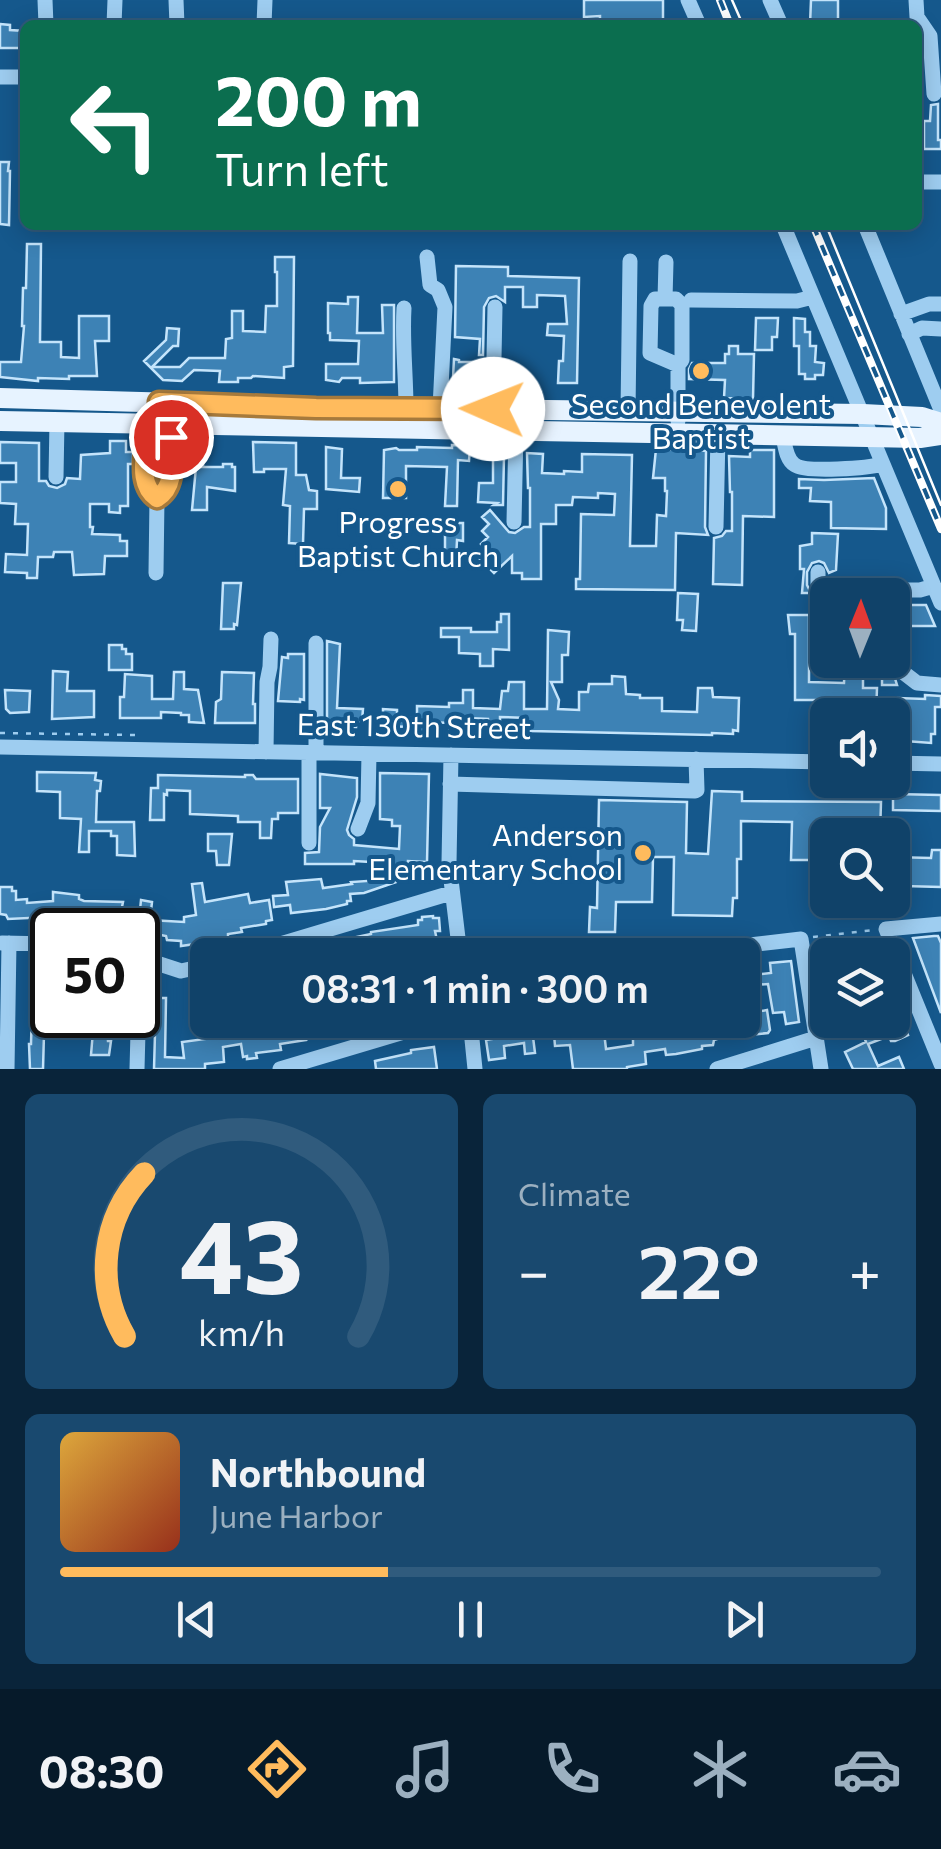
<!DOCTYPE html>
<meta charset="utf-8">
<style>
body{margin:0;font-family:Commissioner,sans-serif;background:#19496f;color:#f1f3f6;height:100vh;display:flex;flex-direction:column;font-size:38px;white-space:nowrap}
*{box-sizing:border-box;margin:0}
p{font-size:32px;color:#9cb0c0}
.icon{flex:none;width:55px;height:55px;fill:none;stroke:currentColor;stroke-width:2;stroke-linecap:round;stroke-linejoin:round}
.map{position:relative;height:1069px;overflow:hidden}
.drawer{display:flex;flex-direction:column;gap:25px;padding:25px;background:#09243a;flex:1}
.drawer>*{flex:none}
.banner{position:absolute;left:20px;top:20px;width:902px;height:210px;border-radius:15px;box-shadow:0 5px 25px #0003,0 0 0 2px #305b7d;background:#0b6e4f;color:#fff;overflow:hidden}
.needle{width:65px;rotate:1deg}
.buttons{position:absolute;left:810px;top:578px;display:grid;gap:20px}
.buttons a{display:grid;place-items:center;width:100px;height:100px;border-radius:15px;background:#104269;box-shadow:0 5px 25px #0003,0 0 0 2px #305b7d;font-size:50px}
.speed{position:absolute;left:30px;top:908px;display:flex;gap:20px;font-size:50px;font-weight:700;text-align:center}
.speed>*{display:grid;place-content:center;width:130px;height:130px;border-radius:50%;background:#104269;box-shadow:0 5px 25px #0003,0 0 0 2px #305b7d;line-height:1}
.speed .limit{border:5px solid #111;border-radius:15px;background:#fff;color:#111}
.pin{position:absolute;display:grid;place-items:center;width:85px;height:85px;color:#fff;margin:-42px;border:5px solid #fff;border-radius:50%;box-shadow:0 2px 10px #0007}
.me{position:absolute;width:110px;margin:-55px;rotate:271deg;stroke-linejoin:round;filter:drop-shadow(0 0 8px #0008)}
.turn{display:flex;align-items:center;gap:35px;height:210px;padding:0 30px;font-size:45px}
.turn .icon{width:130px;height:130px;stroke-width:2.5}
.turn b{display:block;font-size:70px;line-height:85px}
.big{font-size:75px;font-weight:600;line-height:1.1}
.drawer .tile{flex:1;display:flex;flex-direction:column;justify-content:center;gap:15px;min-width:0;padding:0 35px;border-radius:15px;background:#19496f}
.drawer .dial{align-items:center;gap:0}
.dial svg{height:260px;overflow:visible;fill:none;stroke:#305b7d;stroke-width:7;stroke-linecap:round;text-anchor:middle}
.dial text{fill:#f1f3f6;stroke:none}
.song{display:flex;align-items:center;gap:30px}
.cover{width:120px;height:120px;border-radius:15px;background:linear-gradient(135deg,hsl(40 70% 55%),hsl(10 70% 35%))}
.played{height:10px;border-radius:5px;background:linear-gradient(90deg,#ffbb5d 40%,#305b7d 40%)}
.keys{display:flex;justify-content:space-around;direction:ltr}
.heat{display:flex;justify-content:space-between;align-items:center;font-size:55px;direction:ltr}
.drawer .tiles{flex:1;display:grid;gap:25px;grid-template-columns:1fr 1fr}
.tile:last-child{grid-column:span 2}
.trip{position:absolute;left:190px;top:938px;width:570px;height:100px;border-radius:15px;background:#104269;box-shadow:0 5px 25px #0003,0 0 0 2px #305b7d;font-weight:600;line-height:100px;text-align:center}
.tabs{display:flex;height:160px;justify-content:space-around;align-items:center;background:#061a2a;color:#9cb0c0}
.tabs .icon{width:70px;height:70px}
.tabs .selected{color:#ffbb5d}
.tabs b{font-size:45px;color:#f1f3f6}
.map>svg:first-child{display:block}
</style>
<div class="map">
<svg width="941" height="1069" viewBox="0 0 941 1069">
<rect width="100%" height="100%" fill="#15588c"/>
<path fill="#3d82b5" stroke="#c4e4fb" stroke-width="2.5" d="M584 0H663V25H615V20H600V16L584 17Z
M811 0H838V25H810Z
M0 24 10 25V30L25 31V48H0Z
M938 104V140H941V149H924V121H930L931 105Z
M0 162H9L8 171H10L9 225 0 224Z
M27 244H41L40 342H61V357L79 358V316H109V341H95L97 376H69V379L38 378V381L0 377V362H21L24 326H22L23 288H26Z
M275 257H294L293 366 284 367V378L253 376 251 378H238V382H219L220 371 194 370 182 381 163 380 144 361 166 340 167 328 179 329 178 346H173L152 367H180L189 358H225L226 339 232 338V311H243V331L265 332 266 306H277V272H275Z
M456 266 508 267V276L579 278 577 383H558L559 361H563L564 336 547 335 548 324H567L565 296 537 295V307H523V287H505V302L496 296 489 298 484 307 483 355H479L480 339 455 337Z
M348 297H358L357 333H383L382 305H394V382L360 383V378H342L339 382 326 380V364H358L359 341 330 340V333H328V303L348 304Z
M756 318H778L777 337H772V350H755Z
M794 318 805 319V332H810V346H816L815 362 824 363 823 375H815V379H805V374H799V346H794Z
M729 346H738V354H754L753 399 724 398 725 380 689 379V369L692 363H725V354H729Z
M454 359 459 360V362H481L479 381H458V378H453Z
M110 441H126V452H133V464H128V506H120V513L109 512V504H90V527H93L92 534 120 535V541H127V556H105L104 574 74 575 72 552H54L53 557H38L37 578H27V573L5 572 6 554 27 555 28 524H15L16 504 0 503V482H16V463H0V442L39 443V481H46L49 486 57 488 65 484 67 478 80 479 81 455 110 453Z
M182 442H204L203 467 183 466Z
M253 442 296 443V475H306L309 490 317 491V509H304L303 544 289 543 290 506 283 505 286 469H264V472H254Z
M452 445 470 446 469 461 458 460 457 506H445L447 467 406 466V498H383L384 450 396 448 399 450H417V447L452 448Z
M326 447 342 449 341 478H360L359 492 326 489Z
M682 448 706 451 705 527 708 535 676 533 675 590 576 589V579H580L581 514 614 515 615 494 598 493V498L573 497 572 505H556V524H541V579H522V573H512V556L494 573 480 559 488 551 481 544 488 537 482 531 489 524 482 517 490 510 509 532 515 533 524 527H530V488H528L527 453 543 454 542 473 564 474V471L582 472V454L632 455 630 546H656L657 515 666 516 667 491H665V478H653L656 449 682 450Z
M750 450H774V517L743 516 742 585 713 584 714 538 722 536 726 531H732V492H730L729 456 750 457Z
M493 456H504L503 505H494L497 503 478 502 479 483H493Z
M223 464H232V467H235V491L207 487V510H192L196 467H223Z
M874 478 886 508V529L831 528V502L810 501 811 488H799V479L824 480Z
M445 523H463V541L457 540 456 560H445Z
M812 533 838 534 836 570 829 573 824 563 819 561 812 563 807 572V585L811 593H802L804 569H800V546L812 544Z
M223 583H241L237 625 234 624V629H221Z
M678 593 698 594 696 631 682 630 683 620H677Z
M892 605H926L935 626H892Z
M501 614H509V650L493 649V666H480V654L459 653V637H441V628H471V632H497V622H501Z
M788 615H809V682L844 683 845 660H900L893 672 897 685H882V669L863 668V688H877L876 715H828V731L815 732 816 700H795V634H790Z
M548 630 569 632 568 655H562V682H551L559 700 558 709 579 710V692H588L589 684H612V676L625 677 626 694 640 695V698H662V711L697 712 698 688H712L713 697 739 698 738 731 733 730V734L712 733V735L531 731V728H526L527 718 500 717V732H488V719L468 718 466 729 450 731 449 723 430 722V729H424V733H411V727L383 726V709L397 710V718H417V706L449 707V703H463V690H473V708L500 709 502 691H508L509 682H524V709H547Z
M327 641 340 644 337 708 363 709 362 721H356V727L327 726Z
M109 645H122V649H126V654H132V670H109Z
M288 654H304V700L300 699V702L278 701 282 657 288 658Z
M53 671 68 672 67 691H94V717L52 719Z
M174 672H184V689L198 690 204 723 189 722V715H181V713L161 712V718H120V697H124L125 674 152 676V699H173Z
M222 672 254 673 253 704H255V723H215L216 702 221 699Z
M5 690 30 691 29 712 10 713 6 709Z
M925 695 941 696V707H935V734H931V743L892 740V710H897L898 698 925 699Z
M37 772 96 773 95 780 101 781 100 791H97L96 822H134L135 856 117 855V836H111V831H89V852H79L81 819 60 818V792L37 791Z
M380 773 429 774 427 862 408 861V865L371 864V862L354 861V864H305V853L319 852 320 827 330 808H320V774L357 778V797L347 830 349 835 354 839V845L399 849 400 826H392V820L380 819Z
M158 775 245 777V775H253L256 779H298V813H278V819H272L271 838H260V822H238V816L190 814V791L167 790V795L164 794V820H150L151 788H158Z
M712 791 742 792V801L881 802 880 835H828V860H791L792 822 741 821V859H737V898H733L732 916 673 915 674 857H653L652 902H616L615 932H589L590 907 597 908 599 800 687 802 686 853 708 854Z
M893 794 941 795V811L893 810Z
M208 834H232L229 865H217L216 851H208Z
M932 850H941V887L904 886V911L851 910V900H892V857L931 858Z
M321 879 323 888 352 884 351 882 396 879V882L364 893 350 894 351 901H347V904L326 909 291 913 290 905 274 907 273 896 288 895 286 882Z
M202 883 205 902 248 894 250 903 269 900 272 920 266 921V924L241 928 242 932 228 934V937L216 941 181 946V941L167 940 166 936 156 934 157 930 132 926V924L128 922 112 919V914L8 919 6 915 0 914V887H12V891H16V900L27 899V903L53 901V892L79 895V899L84 901 123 902 122 907 140 910 141 900 152 902 150 920 184 922V917L196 915 192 884Z
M433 916V918H439L440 931H435L440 955H423L422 944 388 948V952L355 955 353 940H358L357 937 371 934V932L418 925V920H422V917Z
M934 936H938L941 943V1013L913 938Z
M791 961 799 1022 786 1024 784 1012 773 1013 768 984 742 986V976L771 973 770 963Z
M30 963 52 964 51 994 48 993 47 1020H60V1035L44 1034 43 1069H30L29 1044H31L32 1009Z
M892 997 908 1035 895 1041H891L889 1036 868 1044 878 1066 899 1057 904 1069H853L845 1052 866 1042 857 1020H892Z
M156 998H166L165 1057 184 1058 182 1042 205 1039 203 1028 228 1023V1020H320L324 1034 305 1037 306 1040 280 1044 281 1050 256 1053 257 1058 247 1059V1056L243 1057 241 1044 223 1047 224 1062 205 1064V1069H154Z
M767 1010 770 1030 768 1033 720 1038 714 1040 713 1045 702 1046V1049L676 1054 666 1055 665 1049 645 1052 646 1064 627 1067V1069H573L570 1045 555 1046 554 1034 559 1033 558 1020H616L618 1030 604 1032 606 1049 633 1045V1039L646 1037 645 1030 655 1029V1024L665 1023V1027L704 1020H712L713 1024 756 1017V1012Z
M84 1015H106L108 1041H111L109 1055H91L93 1031H84Z
M506 1020H540L542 1035 533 1037 535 1053 525 1054 524 1043 504 1046 505 1058 489 1060 486 1040 492 1039 490 1029 506 1027Z
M434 1047 437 1069H376L375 1061 411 1053V1050Z"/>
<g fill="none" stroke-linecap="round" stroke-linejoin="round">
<path stroke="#9ecdf0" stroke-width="2.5" stroke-dasharray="5 8" stroke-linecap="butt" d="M0 733 135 735
M813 937 874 930"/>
<path stroke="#9ecdf0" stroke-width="15" d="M45 0 46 25
M176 0 177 25
M688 0 699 25
M770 0 781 25
M916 0 917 17 930 36 934 94
M114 25 115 0
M264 25 265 0
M0 77H25
M918 182H941
M783 225 941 603
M865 225 941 410
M427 257 430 285 438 290 445 307 440 408
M655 299H676L682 305V360L678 365 650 353 651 306Z
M665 299 666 262
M691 300 797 301 813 297
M404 308C402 342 406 375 406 408
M901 314 929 304H941
M909 334 922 328 941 329
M493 409 495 307
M628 411 630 261
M678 421V365
M783 436C785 445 786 460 795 465 806 473 869 468 883 464
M56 477 57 421
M157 498C177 486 171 458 171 437L159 425
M514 522 516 431
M716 527 718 435
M818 572V584L823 589 830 590H920L934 586
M156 573 157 498C138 485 145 458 146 436L159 425V403
M316 643V753
M904 673 917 683 941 685
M0 747 828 762
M266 752 267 682 270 667 271 639
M309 753V843
M451 755 449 863 460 955
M892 763 941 764
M450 784 695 791 697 790 696 759
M358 829 368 803 369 754
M941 924 886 929 941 1064
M2 943 52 944
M243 955 451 893
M663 955 801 939 821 1069
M138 957 181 971 208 965
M470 1020 475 1069
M7 1069 9 943
M137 1069 140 958
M280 1069 444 1020
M717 1069 816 1038"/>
<path stroke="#e7f3ff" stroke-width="20" d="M0 398 315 407 863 414 922 417 941 423
M0 421 920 438 941 435"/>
<path stroke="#fff" stroke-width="2.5" d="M732 0 743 25
M826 225 941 505"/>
<defs>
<path id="rail" d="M720 0 730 25
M813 225 941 529"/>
</defs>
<use href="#rail" stroke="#fff" stroke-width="8"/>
<use href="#rail" stroke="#15588c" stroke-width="4" stroke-dasharray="11" stroke-linecap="butt"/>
</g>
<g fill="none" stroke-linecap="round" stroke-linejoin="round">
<defs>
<path id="route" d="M171 437C171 458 177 486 157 498 138 485 145 458 146 436L159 424V402L316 408 493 409"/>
</defs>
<use href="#route" stroke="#a67a3c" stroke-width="25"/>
<use href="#route" stroke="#ffbb5d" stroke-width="18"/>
</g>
<g fill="#ffbb5d" stroke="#15588c" stroke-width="4">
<circle cx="701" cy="371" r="10"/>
<circle cx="398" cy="489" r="10"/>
<circle cx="643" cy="853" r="10"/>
</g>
<g text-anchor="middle" stroke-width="8" stroke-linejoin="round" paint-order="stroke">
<g font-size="30" fill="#fff" stroke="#15588c">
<text x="701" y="415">Second Benevolent<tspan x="701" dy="34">Baptist</tspan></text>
<text x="398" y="533">Progress<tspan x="398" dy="34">Baptist Church</tspan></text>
<text x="623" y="846" text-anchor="end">Anderson<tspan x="623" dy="34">Elementary School</tspan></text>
</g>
<g font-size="30" fill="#fff" stroke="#15588c">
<text transform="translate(414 727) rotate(1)" y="10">East 130th Street</text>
</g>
</g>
</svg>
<div class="buttons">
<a><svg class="needle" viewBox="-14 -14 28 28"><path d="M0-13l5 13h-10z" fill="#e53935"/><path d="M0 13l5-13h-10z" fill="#9cb0c0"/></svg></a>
<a><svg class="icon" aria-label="sound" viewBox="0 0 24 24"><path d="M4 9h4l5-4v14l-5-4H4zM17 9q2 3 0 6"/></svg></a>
<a><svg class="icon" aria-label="search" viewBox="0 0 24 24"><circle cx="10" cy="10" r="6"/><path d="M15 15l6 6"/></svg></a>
<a><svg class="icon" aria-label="layers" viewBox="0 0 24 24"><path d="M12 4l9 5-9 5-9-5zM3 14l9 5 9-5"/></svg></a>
</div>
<div class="speed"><div class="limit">50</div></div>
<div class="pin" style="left:171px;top:437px;background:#d93025"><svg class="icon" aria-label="arrive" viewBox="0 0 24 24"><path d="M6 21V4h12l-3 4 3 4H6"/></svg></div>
<svg class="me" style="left:493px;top:409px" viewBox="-20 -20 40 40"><circle r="19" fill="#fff"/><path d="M0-13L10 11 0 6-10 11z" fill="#ffbb5d"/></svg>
<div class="trip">08:31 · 1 min · 300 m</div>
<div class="banner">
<div class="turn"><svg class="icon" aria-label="left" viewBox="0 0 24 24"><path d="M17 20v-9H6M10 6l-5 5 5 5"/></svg><div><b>200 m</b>Turn left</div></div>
</div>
</div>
<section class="drawer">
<div class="tiles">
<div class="tile dial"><svg viewBox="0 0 100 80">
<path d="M14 69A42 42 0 1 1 86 69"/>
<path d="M14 69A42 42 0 0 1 20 19" stroke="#ffbb5d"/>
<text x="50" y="56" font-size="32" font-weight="700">43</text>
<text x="50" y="72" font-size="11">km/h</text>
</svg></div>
<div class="tile"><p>Climate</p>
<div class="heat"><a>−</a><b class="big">22°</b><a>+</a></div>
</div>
<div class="tile">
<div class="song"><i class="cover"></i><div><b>Northbound</b><p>June Harbor</p></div></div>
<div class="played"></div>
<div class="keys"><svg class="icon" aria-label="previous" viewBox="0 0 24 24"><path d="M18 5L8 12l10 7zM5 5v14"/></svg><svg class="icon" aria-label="pause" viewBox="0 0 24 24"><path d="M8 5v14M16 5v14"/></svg><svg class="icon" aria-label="next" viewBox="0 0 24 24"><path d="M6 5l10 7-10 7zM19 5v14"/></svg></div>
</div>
</div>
</section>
<nav class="tabs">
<b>08:30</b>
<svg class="icon selected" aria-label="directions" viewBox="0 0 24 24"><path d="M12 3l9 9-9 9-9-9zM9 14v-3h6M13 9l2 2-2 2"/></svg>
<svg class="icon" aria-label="music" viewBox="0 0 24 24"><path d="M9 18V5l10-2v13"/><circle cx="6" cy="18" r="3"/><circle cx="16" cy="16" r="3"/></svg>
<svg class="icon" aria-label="phone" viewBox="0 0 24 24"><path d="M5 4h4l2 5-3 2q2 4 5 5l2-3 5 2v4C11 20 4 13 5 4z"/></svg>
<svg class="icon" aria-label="climate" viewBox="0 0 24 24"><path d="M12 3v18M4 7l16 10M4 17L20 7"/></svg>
<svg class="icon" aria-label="car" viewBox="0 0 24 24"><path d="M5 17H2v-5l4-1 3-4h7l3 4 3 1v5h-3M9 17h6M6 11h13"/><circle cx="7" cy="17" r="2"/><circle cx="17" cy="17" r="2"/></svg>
</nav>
